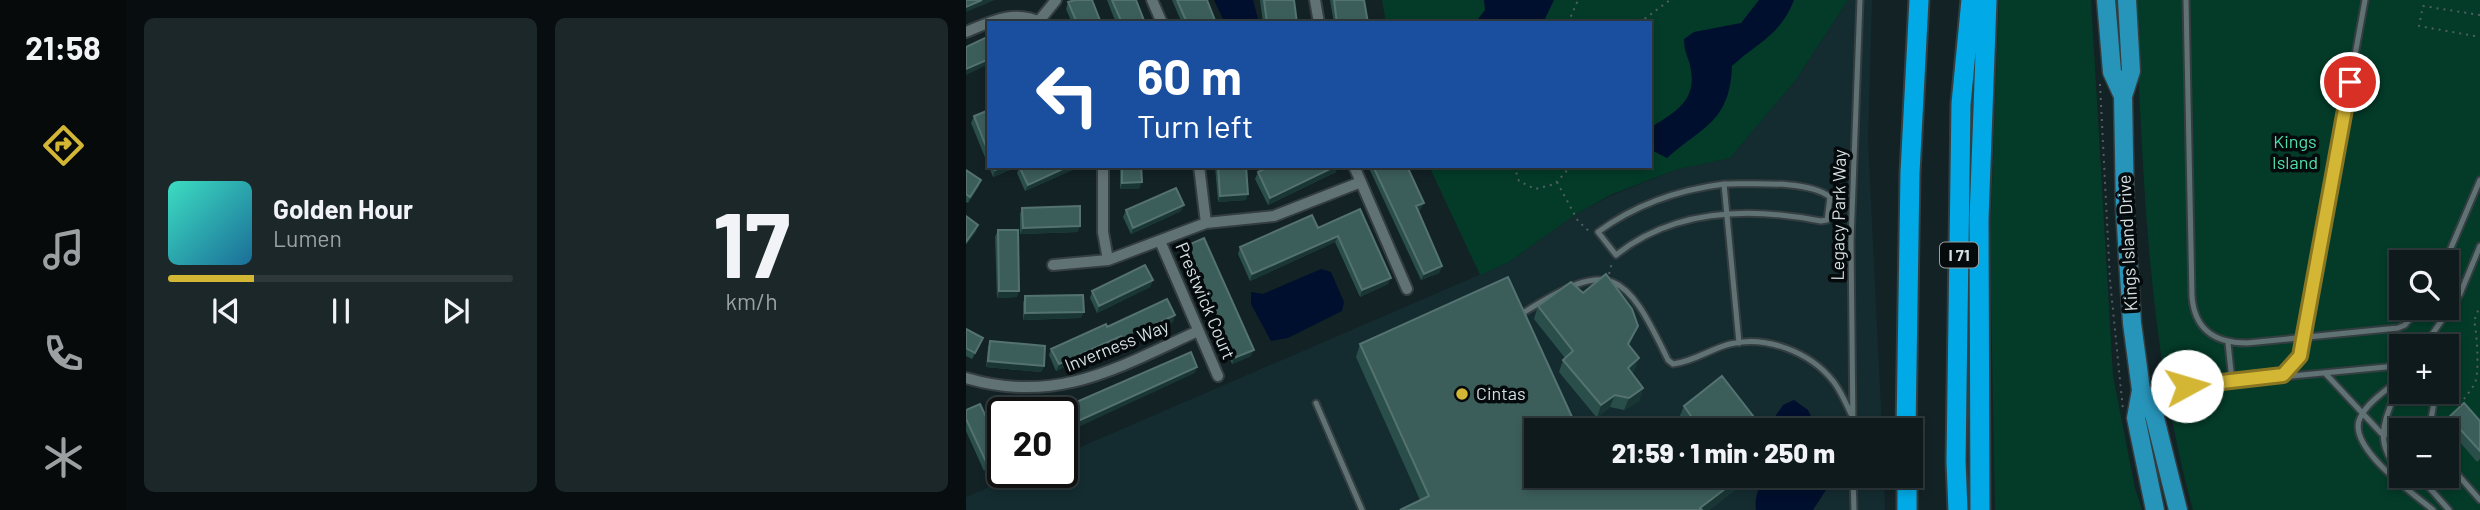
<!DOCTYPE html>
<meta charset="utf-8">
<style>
body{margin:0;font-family:Barlow,sans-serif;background:#1c2729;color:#f1f3f6;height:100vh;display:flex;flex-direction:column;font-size:26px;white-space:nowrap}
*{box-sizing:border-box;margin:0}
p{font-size:23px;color:#9ba1a3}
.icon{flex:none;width:38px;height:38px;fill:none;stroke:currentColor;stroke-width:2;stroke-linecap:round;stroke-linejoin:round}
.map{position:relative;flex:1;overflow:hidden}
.side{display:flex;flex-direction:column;gap:18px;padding:18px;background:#080e0f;width:840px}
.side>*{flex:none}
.hud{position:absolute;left:21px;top:21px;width:665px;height:147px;border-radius:0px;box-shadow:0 4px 10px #0003,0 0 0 2px #2e383b;background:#1a4fa0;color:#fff;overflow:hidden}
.tools{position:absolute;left:1423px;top:250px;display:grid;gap:14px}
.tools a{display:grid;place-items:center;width:70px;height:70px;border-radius:0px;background:#0e1a1c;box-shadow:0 4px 10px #0003,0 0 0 2px #2e383b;font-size:35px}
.speed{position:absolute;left:21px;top:397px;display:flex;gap:14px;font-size:35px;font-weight:700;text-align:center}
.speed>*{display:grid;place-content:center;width:91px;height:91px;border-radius:50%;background:#0e1a1c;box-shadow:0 4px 10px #0003,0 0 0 2px #2e383b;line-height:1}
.speed .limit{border:4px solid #111;border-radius:10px;background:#fff;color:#111}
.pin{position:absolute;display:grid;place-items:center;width:60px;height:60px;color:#fff;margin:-30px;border:4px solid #fff;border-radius:50%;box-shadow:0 2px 7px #0007}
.me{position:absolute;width:77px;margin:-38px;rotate:84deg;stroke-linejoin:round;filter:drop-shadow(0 0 5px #0008)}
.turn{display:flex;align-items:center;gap:24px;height:147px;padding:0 35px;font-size:32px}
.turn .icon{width:91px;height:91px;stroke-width:2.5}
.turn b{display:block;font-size:49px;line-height:60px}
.side .card{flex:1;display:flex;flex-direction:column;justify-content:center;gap:10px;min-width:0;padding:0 24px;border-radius:10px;background:#1c2729}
.side .dial{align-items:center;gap:0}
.dial b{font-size:91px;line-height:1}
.song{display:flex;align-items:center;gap:21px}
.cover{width:84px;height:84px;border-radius:10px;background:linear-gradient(135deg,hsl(170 70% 55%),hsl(200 70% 35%))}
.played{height:7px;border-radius:4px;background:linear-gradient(90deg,#d4b635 25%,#2e383b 25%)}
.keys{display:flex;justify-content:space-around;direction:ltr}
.side .tiles{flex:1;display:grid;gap:18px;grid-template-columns:repeat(2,1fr)}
.trip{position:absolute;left:558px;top:418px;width:399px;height:70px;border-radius:0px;background:#0e1a1c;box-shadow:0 4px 10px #0003,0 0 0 2px #2e383b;font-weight:800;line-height:70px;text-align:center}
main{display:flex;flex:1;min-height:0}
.dock{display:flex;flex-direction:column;width:126px;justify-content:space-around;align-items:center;background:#060a0b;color:#9ba1a3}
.dock .icon{width:49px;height:49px}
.dock .on{color:#d4b635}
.dock b{font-size:32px;color:#f1f3f6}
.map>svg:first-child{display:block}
</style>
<main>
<nav class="dock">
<b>21:58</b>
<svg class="icon on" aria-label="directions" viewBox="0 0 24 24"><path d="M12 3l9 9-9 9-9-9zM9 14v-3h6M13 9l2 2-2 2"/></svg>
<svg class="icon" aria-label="music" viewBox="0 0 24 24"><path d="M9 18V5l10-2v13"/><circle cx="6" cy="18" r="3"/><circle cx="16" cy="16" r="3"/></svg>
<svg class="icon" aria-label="phone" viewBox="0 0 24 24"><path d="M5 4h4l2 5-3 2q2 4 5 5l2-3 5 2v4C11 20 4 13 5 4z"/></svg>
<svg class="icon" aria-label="climate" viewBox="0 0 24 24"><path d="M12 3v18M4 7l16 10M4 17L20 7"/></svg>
</nav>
<section class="side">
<div class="tiles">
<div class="card">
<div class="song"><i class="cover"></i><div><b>Golden Hour</b><p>Lumen</p></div></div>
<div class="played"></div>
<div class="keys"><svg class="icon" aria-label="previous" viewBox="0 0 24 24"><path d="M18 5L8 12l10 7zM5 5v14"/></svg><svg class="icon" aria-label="pause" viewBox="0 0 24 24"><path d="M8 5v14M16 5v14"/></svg><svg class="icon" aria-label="next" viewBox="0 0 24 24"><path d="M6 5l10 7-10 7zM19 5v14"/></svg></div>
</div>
<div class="card dial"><b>17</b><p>km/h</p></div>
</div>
</section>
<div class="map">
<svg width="1514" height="510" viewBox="0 0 1514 510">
<rect width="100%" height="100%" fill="#132225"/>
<path fill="#142c30" d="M882 0H906L902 140 916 430H570V476H918L919 510H0V497L56 473 96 472V455L543 262 609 215 644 196 709 170 764 158 829 81Z"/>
<path fill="#033b28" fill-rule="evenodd" d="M416 0H882L829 81 764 158 709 170 644 195 609 215 543 262 514 275 463 166H684V23H420Z
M1033 0H1125L1147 376 1169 488 1176 510H1029L1024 242Z
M1169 0H1514V510H1227C1181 343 1177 172 1169 0ZM1435 262H1480V308H1435ZM1435 346H1480V392H1435ZM1435 430H1480V476H1435Z"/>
<path fill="#000f2d" d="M248 0H287L293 23H259Z
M518 0H588L577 23H509L519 10Z
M793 0H828C814 36 792 42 766 66 764 122 736 127 701 158L685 150 687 126C710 112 730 100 725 71 724 59 718 54 718 39L728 32 775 23Z
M355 269 365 272 378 302 376 311 322 338 305 341 285 304V292L297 294Z
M828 400 842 410 852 430H813L810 415 817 405Z
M803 476H869L847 510H790C788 496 793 485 803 476Z"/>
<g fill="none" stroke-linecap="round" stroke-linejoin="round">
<defs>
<path id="lane" d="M1220 0 1226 297C1229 331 1250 343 1281 343L1432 328 1439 325 1453 308
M758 184C786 184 842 180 864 197L861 220 855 221C784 207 709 208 650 255L632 232C670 204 711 190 758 184L773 343
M1479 262 1514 180
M557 313C646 257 659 271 702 360L707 364C727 362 744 349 764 344 800 335 844 352 867 381 874 390 880 403 885 414
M1262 343 1266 381
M1458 346 1494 294 1514 246
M1359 373 1415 433
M1317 375 1334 357 1338 337 1399 0
M1435 378C1422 389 1403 401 1395 416 1377 445 1448 494 1467 510
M1434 381C1414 433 1407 439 1442 486
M1177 390 1420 367 1435 362
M1458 392 1468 403 1463 430
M350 403 396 510
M1421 421 1422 435 1435 456
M887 430 885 241 894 0
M1480 461 1514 500
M887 476 888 510
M1453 476 1483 510"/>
<path id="street" d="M186 0 196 23
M349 0 353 23
M73 21 90 0
M0 32C26 21 49 9 76 23
M137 166V232L142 260
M233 166 240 223
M388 166 441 289
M194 241 252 376
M87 265 142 260 240 223 308 216 395 182
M0 378C91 405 151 368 232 331"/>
<path id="primary" d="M1140 0 1146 72 1157 96
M1161 0 1165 71 1157 96 1159 210 1166 323 1175 390 1188 414 1212 510
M1175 390 1170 418 1189 510"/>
<path id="highway" d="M940 430 944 173 953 0
M941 476V510
M992 510 990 462 995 104 1005 0
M1014 510 1013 219 1021 0"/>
</defs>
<use href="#lane" stroke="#343e41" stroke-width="9"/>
<use href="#street" stroke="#343e41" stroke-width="14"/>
<use href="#primary" stroke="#343e41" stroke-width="21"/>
<use href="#highway" stroke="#343e41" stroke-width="23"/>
<path stroke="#515f61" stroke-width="2" stroke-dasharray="2 5" stroke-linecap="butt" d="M1514 15 1457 6 1453 26 1514 37
M602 23 612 0
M673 23 704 0
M1134 84 1144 280 1157 410
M548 166 553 181 569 189 589 184 605 166
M591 182 612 221 624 232
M643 274 646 263
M1498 399C1502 393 1509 386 1510 379 1513 368 1511 332 1508 321L1514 306"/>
<use href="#lane" stroke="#617275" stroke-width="5"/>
<use href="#street" stroke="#617275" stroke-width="10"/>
<use href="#primary" stroke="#2794b9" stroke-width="18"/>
<use href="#highway" stroke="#01aae6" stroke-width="19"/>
</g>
<path fill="#2a4f4b" d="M141 0H170L179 23H150Z
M206 0H241L250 23H216Z
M294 0H328L331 23H297Z
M364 0H398L402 23H368Z
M102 2 135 23H106L100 9Z
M23 110V166H47L46 169 27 177 5 123 8 116Z
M54 166H115L59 191 51 173Z
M154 166H175L173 189H154Z
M249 166H280V200L252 202Z
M402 166H441L455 209 452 211 476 266 473 273 455 280Z
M0 170 13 186 2 203 0 202Z
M292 172H370L302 205 289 179Z
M56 208 112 232 54 234V214Z
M394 209 422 284 394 297 369 242 284 281 272 254 274 247 352 228Z
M160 210 215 211 165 234 157 217Z
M32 230 51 297 31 298 29 237Z
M220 246 285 356 266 364 218 253Z
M187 280 184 287 131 313 124 298 126 291Z
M617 293 672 326 663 345 673 358 668 371 666 373 677 388 673 401 658 410 644 407 631 418 593 372 597 360 599 358 568 319 572 306Z
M59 296 115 318 57 320V303Z
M209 315 207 322 154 347 152 342 90 371 83 355 85 349 141 327Z
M0 329 14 345 6 359 0 356Z
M24 341 78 366 75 372 20 367 22 347Z
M394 344 570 476 708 477 709 476H784L782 480 743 510H433L454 500 390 357Z
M718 406 798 430H712L714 424 716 423 713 418Z
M0 410 36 462 18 471 0 431Z
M1483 417 1514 421V459L1511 462 1480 426Z"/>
<path fill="#193635" d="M16 0H29L0 12V7Z
M23 59V64L0 75V69Z
M39 166H47L46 169 27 177 29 170Z
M103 166H115L59 191 62 185Z
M194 166H214V167L193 169Z
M370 166H372L370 172 302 205 304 198Z
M15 180 13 186 2 203 4 197Z
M176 182 173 189H154L156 183Z
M282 194 280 200 252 202 254 196Z
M458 203 455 209 448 213 450 206Z
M218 205 215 211 165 234 167 228Z
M12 225 10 232 0 245V242Z
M114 226 112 232 54 234 57 228Z
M372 236 369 242 284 281 286 274Z
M476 266 473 273 455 280 458 274Z
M425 278 422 284 394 297 396 290Z
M187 280 184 287 131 313 133 306Z
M33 291H53L51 297 31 298Z
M118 312 115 318 57 320 59 313Z
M209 315 207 322 154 347 157 340Z
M672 326 667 338 657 356 662 344Z
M155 336 152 342 90 371 93 364Z
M288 350 285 356 266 364 268 358Z
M673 358 668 371 657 380 662 368Z
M22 361 78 366 75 372 20 367Z
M231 367 229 373 108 429H96V422Z
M677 388 673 401 658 410 663 398Z
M649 395 644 407 631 418 635 405Z
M37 457 36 462 18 471 21 464Z
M776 476H784L782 480 743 510H733L734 508Z"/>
<path fill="#3c5e5b" stroke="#547270" stroke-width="2" d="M0 0H16L0 7Z
M109 0H126L135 23H111L102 2Z
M146 0H170L179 23H156Z
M211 0H241L250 23H221Z
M298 0H328L331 23H301Z
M368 0H398L402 23H371Z
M23 36V59L0 69V47Z
M23 110V154L8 116Z
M27 166H39L29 170Z
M53 166H103L62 185Z
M156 166H175L176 182 156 183Z
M252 166H280L282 194 254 196Z
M304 166H370L304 198 292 172Z
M407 166H441L458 203 450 206 476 266 458 274Z
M0 170 15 180 4 197 0 194Z
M210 188 218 205 167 228 160 210Z
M114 206V226L57 228 56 208Z
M394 209 425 278 396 290 372 236 286 274 274 247 346 215 352 228Z
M0 216 12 225 0 242Z
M32 230H52L53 291H33Z
M238 238 288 350 268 358 220 246Z
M179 265 187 280 133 306 126 291Z
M640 274 666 309 672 326 662 344 673 358 662 368 677 388 663 398 649 395 635 405 597 360 607 351 572 306 605 282 617 293Z
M542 277 612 430H570V476H707L708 477 709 476H776L734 508 736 510H434L463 496 394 344Z
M117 295 118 312 59 313V296Z
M201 299 209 315 157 340 155 336 93 364 85 349 140 324 141 327Z
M0 329 17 338 9 353 0 348Z
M24 341 79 346 78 366 22 361Z
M225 352 231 367 110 422H96V413H47V406L106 404Z
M756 376 798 430H719L714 424 725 416 718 406Z
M1498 403 1514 421V451L1483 417Z
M14 404 37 453V457L21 464 0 419V410Z"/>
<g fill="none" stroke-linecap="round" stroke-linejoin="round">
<defs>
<path id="route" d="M1221 386 1317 375 1334 356 1384 82"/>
</defs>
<use href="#route" stroke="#8a7622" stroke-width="18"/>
<use href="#route" stroke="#d4b635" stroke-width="12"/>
</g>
<circle fill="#d4b635" stroke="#050a0c" stroke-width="2.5" cx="496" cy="394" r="7"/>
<g text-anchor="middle" stroke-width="7" stroke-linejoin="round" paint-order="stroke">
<rect fill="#050a0c" stroke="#979fa1" stroke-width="2" x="974" y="242.5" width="38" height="25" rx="5"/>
<g font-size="16" font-weight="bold" fill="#d6dfe1">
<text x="993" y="261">I 71</text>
</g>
<g font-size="18" fill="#53dda8" stroke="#050a0c">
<text x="1329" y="148">Kings<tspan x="1329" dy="21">Island</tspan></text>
</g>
<g font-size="18" fill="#d6dfe1" stroke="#050a0c">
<text transform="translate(873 215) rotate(-89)" y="6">Legacy Park Way</text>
<text transform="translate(1162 243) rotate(-93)" y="6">Kings Island Drive</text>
<text transform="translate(239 301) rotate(67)" y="6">Prestwick Court</text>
<text transform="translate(151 346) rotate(-22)" y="6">Inverness Way</text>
</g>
<g font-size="18" fill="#d6dfe1" stroke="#050a0c" text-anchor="start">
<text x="510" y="400">Cintas</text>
</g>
</g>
</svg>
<div class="tools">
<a><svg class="icon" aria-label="search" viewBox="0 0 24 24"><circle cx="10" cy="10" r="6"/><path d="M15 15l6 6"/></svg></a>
<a>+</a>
<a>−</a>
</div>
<div class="speed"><div class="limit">20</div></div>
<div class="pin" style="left:1384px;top:82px;background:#d93025"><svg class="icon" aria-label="arrive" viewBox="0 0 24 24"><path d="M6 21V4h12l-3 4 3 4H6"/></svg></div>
<svg class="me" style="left:1221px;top:386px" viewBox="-20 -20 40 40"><circle r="19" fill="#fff"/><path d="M0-13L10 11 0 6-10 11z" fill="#d4b635"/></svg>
<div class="trip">21:59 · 1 min · 250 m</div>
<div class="hud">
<div class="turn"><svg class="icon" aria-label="left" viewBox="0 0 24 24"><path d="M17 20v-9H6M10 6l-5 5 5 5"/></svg><div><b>60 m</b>Turn left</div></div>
</div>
</div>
</main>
